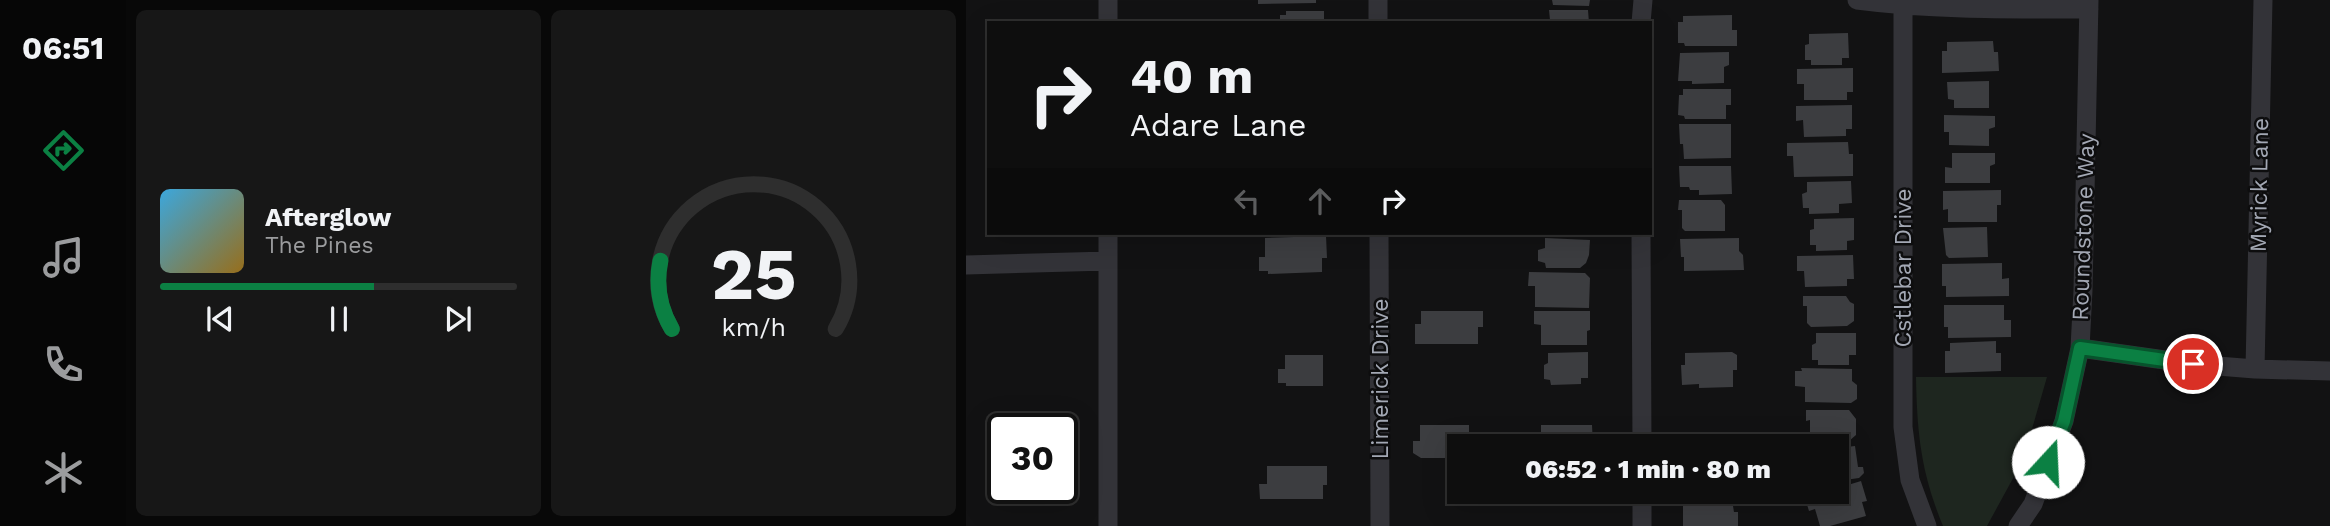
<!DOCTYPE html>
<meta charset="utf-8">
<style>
body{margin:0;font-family:"Work Sans",sans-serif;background:#171717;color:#f1f3f6;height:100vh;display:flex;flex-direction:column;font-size:26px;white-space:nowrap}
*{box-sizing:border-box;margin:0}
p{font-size:23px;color:#9b9c9e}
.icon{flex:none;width:38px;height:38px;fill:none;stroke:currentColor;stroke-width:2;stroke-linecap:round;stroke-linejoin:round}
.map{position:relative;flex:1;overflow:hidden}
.drawer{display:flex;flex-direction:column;gap:10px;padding:10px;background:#080808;width:840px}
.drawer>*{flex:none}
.guide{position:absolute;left:21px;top:21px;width:665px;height:214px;border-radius:0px;box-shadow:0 7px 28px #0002,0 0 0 2px #2e2e2e;background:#0e0e0e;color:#f1f3f6;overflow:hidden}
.speed{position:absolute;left:21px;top:413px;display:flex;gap:14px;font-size:35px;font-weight:700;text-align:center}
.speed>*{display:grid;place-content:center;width:91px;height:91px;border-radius:50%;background:#0e0e0e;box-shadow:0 7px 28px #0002,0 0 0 2px #2e2e2e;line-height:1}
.speed .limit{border:4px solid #111;border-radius:10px;background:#fff;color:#111}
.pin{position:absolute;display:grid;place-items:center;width:60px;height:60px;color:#fff;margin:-30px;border:4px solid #fff;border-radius:50%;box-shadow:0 2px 7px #0007}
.me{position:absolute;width:77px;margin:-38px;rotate:20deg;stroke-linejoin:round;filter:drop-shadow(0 0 5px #0008)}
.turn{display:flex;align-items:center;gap:24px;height:147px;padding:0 28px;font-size:32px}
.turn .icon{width:91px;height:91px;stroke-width:2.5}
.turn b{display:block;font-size:49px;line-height:60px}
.lanes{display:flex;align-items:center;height:66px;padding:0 28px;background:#0003;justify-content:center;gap:35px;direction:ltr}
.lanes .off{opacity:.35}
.drawer .tile{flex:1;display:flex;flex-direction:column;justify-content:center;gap:10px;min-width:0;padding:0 24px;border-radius:10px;background:#171717}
.drawer .dial{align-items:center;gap:0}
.dial svg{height:182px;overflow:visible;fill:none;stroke:#2e2e2e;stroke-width:7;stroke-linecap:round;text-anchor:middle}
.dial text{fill:#f1f3f6;stroke:none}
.song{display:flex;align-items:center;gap:21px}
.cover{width:84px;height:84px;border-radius:10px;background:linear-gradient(135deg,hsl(200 70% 55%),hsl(40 70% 35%))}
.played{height:7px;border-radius:4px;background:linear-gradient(90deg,#0b8043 60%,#2e2e2e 60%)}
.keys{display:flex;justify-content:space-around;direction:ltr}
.drawer .tiles{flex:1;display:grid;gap:10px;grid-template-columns:repeat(2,1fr)}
.trip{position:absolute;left:481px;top:434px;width:402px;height:70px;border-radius:0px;background:#0e0e0e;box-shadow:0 7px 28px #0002,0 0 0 2px #2e2e2e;font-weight:800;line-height:70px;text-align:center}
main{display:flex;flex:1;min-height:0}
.dock{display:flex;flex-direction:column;width:126px;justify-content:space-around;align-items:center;background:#060606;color:#9b9c9e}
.dock .icon{width:49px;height:49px}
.dock .selected{color:#0b8043}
.dock b{font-size:32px;color:#f1f3f6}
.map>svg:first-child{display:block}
</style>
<main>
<nav class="dock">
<b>06:51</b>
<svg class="icon selected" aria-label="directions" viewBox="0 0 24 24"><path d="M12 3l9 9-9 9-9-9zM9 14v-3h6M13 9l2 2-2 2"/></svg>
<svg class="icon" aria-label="music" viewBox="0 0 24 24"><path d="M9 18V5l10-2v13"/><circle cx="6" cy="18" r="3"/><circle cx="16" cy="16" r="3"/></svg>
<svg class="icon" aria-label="phone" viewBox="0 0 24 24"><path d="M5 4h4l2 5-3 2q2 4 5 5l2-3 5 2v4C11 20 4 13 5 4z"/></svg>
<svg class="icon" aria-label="climate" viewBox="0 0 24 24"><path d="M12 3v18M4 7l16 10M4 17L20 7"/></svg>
</nav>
<section class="drawer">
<div class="tiles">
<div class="tile">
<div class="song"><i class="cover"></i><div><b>Afterglow</b><p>The Pines</p></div></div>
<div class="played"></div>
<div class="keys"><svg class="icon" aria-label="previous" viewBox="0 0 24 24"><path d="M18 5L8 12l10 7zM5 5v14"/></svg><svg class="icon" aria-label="pause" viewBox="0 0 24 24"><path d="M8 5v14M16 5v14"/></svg><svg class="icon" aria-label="next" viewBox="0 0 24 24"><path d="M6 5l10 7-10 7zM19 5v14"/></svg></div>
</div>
<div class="tile dial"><svg viewBox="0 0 100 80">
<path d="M14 69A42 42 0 1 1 86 69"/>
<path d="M14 69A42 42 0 0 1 9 39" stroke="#0b8043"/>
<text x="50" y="56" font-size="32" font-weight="700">25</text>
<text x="50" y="72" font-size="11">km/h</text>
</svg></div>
</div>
</section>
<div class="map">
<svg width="1364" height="526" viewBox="0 0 1364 526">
<rect width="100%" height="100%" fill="#121213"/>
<path fill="#1e261f" d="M950 377H1081L1057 460 1021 526H977C955 473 951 434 950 377Z"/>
<path fill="#3c3d40" d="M292 0H350V3L292 4Z
M586 0H624L623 6 587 5Z
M583 10H622L623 23H578L584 20Z
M320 11H358V23H314V15H320Z
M766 15V30H771V46H719L718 43H712V22H717V16Z
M882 33 883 58H876V65H845V60H839V45L843 44V34Z
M1027 41 1028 52H1032L1033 71 976 73V51H981V42Z
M763 52V65L758 67V83L726 84V81H712L714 53Z
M887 68V92H881V100H838V84H831V69Z
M1023 81V108H988V100L982 99 981 82Z
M717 89H765V105H760V119H719L718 116 712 115 713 95H717Z
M886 105V129H880V136L838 137 837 120 830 121V106Z
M978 115 1029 116V127L1023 129V146L983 145V132H978Z
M713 124H765V158L718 159 717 144H714Z
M882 142 883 154H887V176L828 177 827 156H821V143Z
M986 153H1029V164L1024 166V183H979V167L986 168Z
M713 166H765L766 194 733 195V190H724L723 187H714Z
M885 181 886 203 873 204V213L843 214V208H837L836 194 841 192V182Z
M1035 190V205H1031V222H982V209L977 210V191Z
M713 200H755L759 205V231H719L716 228V210H712Z
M888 218V240L881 241V250L850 251V245H844V230L848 229V219Z
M1021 227 1022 257 983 258 980 255 977 228Z
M360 236 361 258H356V272L302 274V271H293V257H299V238Z
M579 238 624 240 623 255 620 263 614 268H580L579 263 572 261V250L579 248Z
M773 238V251L777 255 778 270 718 271V257H715L714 239Z
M887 255 888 279H881V286L839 287 838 271H831V256Z
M1036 263V279L1043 278V296L980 297V286H976V264Z
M563 272 619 273 624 278 623 308 569 307V286H562Z
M837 296H880L884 302 888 304V321L881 326 845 327 841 323V306H837Z
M978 305H1038V320H1045V337L982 338V327H978Z
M455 311H517V327H512V344H449V324H455Z
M568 311H624V330L621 331V345H575V325L568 324Z
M850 333H890V355H883V365H852V360H846V345L850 343Z
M1030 341V353H1035V371L979 373V351H984V343Z
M622 352V378H615V384L585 385 584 380 578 379V365L582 363V353Z
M766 352 771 355V370H767V387L733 388V384L716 385 715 365H719V353Z
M319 355H357V386H320V383H312V369H319Z
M835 368 886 369V381L891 385V399L885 403 839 402V387L829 386V371H836Z
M840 410H883L890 419V435L883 441 847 442 844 438V420L840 421Z
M454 425H503V446H494V458H455L447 453V441H454Z
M575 425H626L627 446H568V439H575Z
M889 446 892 467H897L898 473 893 478 872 481V448Z
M301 466H361V485H357V499H294L293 484H301Z
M895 481 901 501 896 502 900 516 864 526H854L849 509 843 511 839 498 859 492H872V488Z
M716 492H767V499L733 500V496L716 497Z
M717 506H767L768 512H772V526H717Z"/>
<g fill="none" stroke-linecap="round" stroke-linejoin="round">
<path stroke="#333338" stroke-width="19" d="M142 0V23
M412 0V23
M891 0C968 10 1045 9 1123 9
M937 6V427L944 480 961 526
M675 23 677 0
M413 233 414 526
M675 233 676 446
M0 265 142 261
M1114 348 1227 364 1289 369 1364 371
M1289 369 1297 0
M676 492V526
M142 526V233
M1052 526 1067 504 1098 421 1114 348 1117 290 1123 0"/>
</g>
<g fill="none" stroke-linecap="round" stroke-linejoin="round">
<defs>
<path id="route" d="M1082 462 1098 421 1114 348 1227 364"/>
</defs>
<use href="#route" stroke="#07532c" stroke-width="18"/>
<use href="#route" stroke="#0b8043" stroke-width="12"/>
</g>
<g text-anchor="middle" stroke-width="5" stroke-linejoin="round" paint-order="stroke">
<g font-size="23" fill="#a3a8b4" stroke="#0d0d0e">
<text transform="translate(1293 185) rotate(-89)" y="8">Myrick Lane</text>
<text transform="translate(1117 227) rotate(-88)" y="8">Roundstone Way</text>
<text transform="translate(937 268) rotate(-90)" y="8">Cstlebar Drive</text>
<text transform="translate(414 379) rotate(-90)" y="8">Limerick Drive</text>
</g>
</g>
</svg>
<div class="speed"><div class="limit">30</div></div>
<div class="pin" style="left:1227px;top:364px;background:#d93025"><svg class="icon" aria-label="arrive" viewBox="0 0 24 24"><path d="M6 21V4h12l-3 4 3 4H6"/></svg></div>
<svg class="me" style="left:1082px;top:462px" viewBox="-20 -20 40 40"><circle r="19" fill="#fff"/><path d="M0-13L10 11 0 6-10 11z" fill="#0b8043"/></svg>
<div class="trip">06:52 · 1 min · 80 m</div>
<div class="guide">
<div class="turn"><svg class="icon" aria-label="right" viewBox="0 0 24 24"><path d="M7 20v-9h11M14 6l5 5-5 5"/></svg><div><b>40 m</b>Adare Lane</div></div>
<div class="lanes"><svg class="icon off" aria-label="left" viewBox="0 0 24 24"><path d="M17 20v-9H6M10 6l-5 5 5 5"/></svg><svg class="icon off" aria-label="ahead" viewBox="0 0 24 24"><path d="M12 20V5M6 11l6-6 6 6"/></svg><svg class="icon" aria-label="right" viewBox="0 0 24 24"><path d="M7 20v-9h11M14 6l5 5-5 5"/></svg></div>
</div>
</div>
</main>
